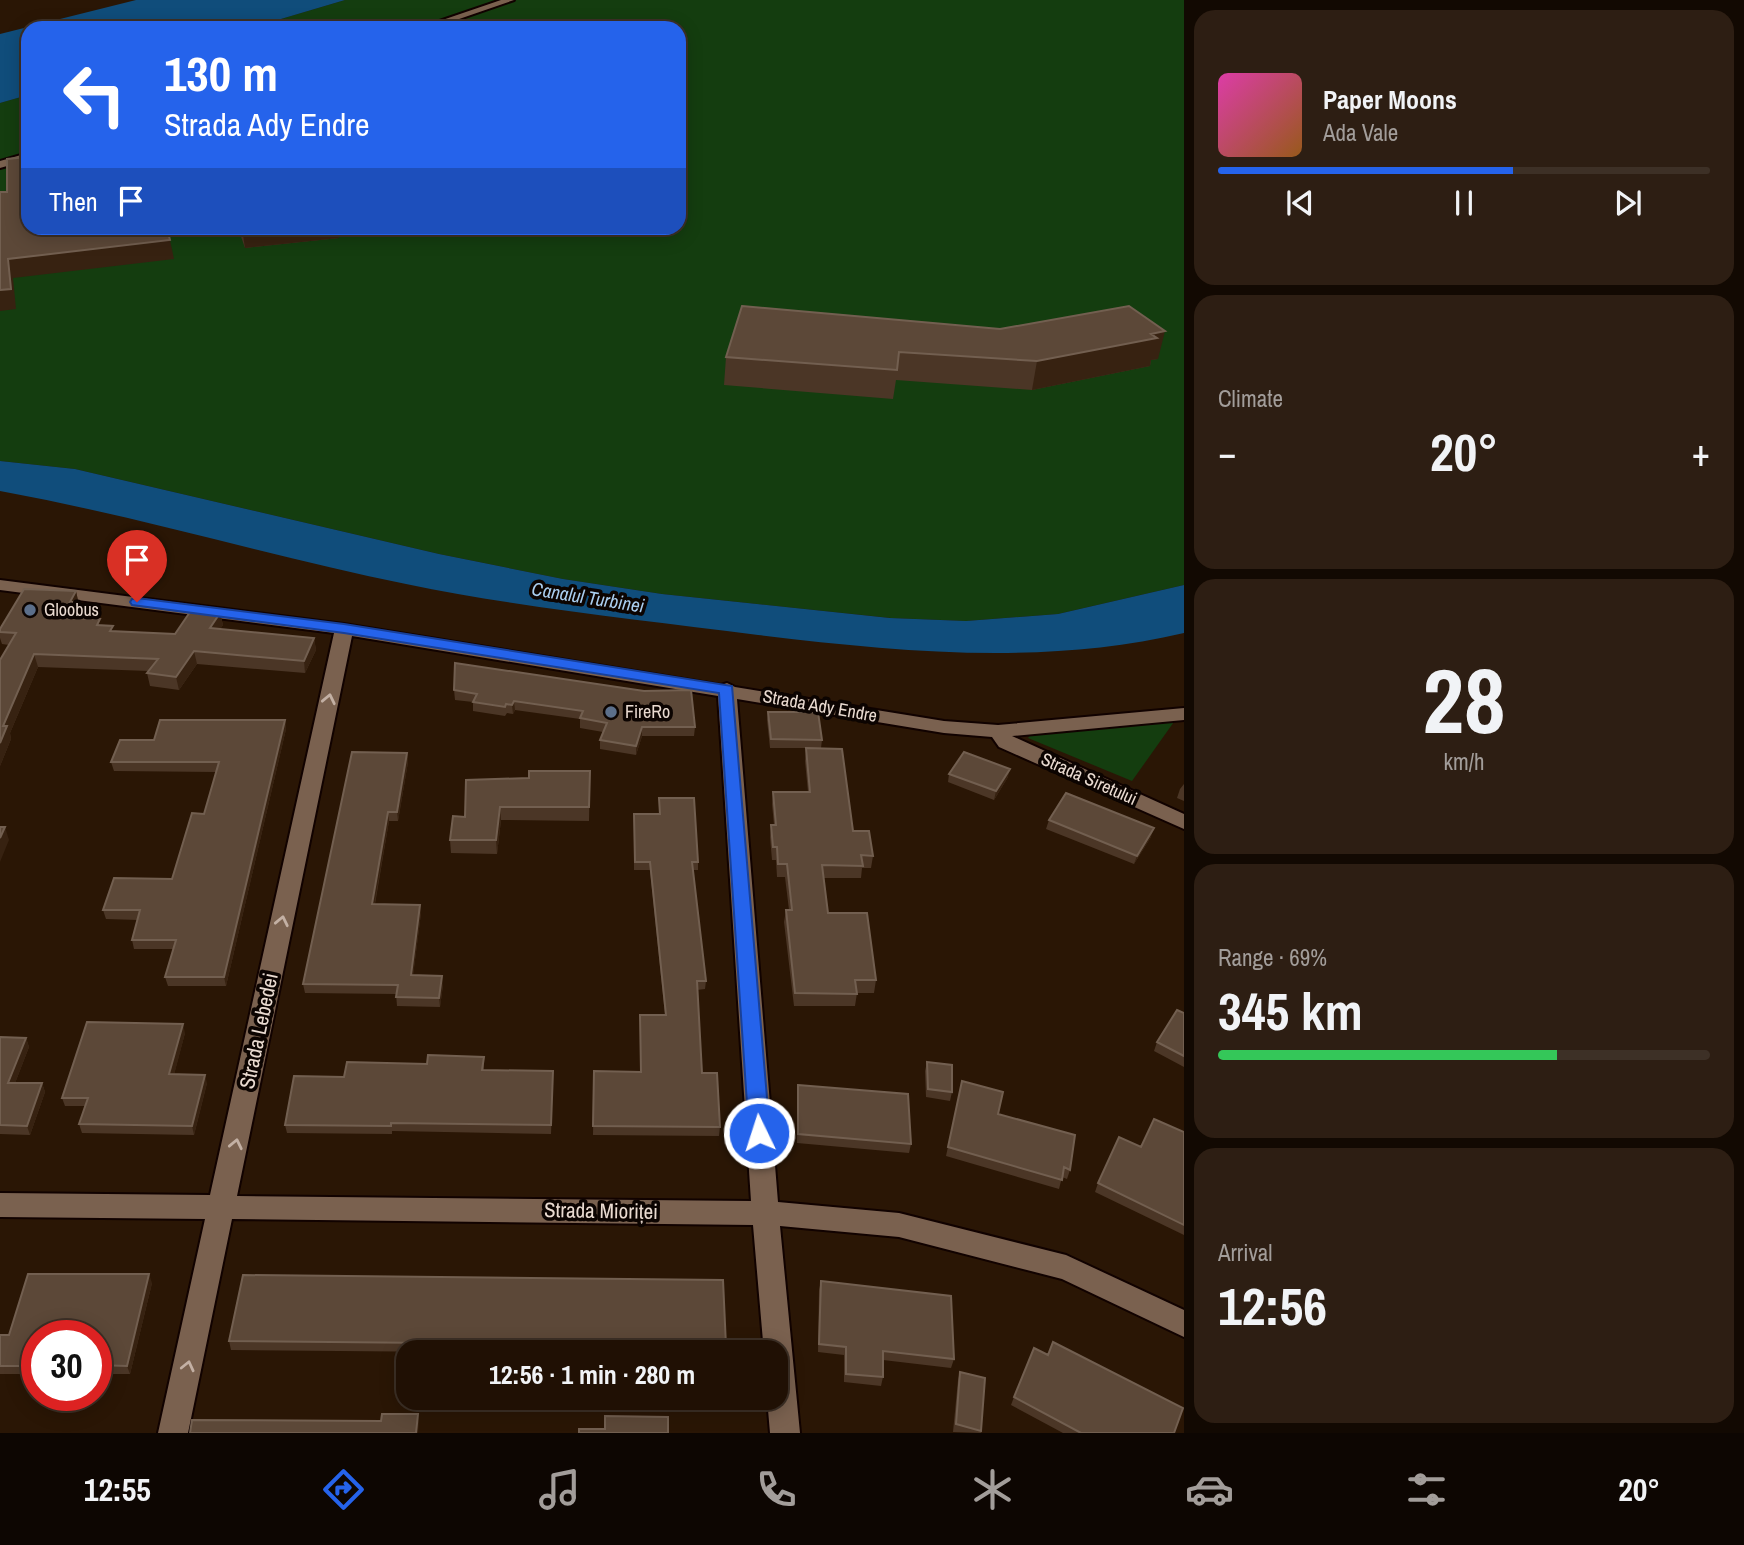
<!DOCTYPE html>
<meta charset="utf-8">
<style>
body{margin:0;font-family:"Archivo Narrow",sans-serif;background:#2d1e13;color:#f1f3f6;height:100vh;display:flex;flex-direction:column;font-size:26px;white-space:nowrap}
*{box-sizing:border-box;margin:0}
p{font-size:23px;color:#a29d9a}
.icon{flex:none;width:38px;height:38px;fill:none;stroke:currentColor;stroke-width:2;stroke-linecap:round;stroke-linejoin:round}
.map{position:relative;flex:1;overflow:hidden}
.side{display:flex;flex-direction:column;gap:10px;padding:10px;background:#120902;width:560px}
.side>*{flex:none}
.guide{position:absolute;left:21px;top:21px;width:665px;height:214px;border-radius:21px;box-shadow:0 4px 18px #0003,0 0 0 2px #3d3026;background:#2563eb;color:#fff;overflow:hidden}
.speed{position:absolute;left:21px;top:1320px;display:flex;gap:14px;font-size:35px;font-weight:700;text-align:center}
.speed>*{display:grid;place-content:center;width:91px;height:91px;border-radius:50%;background:#201004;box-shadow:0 4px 18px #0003,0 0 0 2px #3d3026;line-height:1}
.speed .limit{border:10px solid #d22;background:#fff;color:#111}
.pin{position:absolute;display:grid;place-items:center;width:60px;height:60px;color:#fff;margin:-72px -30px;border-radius:50% 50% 50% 0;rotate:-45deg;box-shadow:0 0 7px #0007}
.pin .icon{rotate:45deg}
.me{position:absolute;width:77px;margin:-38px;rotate:356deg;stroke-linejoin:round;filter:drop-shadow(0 0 5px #0008)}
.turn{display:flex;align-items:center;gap:24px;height:147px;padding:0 28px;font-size:32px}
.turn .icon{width:91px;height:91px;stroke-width:2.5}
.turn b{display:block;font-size:49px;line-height:60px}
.then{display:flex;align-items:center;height:66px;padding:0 28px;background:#0003;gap:14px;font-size:26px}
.big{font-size:52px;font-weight:800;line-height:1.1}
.side .tile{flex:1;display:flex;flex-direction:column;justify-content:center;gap:10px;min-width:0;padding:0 24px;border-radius:21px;background:#2d1e13}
.side .dial{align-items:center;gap:0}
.dial b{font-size:91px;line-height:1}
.song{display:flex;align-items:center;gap:21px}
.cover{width:84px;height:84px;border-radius:10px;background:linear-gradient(135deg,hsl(320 70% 55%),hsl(30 70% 35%))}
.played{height:7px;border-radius:4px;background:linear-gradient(90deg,#2563eb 60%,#3d3026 60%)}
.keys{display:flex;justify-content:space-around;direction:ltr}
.heat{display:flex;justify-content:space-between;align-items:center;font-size:38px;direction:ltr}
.charge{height:10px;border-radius:5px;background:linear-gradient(90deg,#34c759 69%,#3d3026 0)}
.trip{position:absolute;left:396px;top:1340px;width:392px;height:70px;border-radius:21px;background:#201004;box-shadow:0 4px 18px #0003,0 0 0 2px #3d3026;font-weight:800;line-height:70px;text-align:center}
.tabs{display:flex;height:112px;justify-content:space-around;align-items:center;background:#0d0602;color:#a29d9a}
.tabs .icon{width:49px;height:49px}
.tabs .selected{color:#2563eb}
.tabs b{font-size:32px;color:#f1f3f6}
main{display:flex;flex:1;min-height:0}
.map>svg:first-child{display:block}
</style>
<main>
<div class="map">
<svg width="1184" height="1433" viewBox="0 0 1184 1433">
<rect width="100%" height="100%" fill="#2a1605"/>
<path fill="#143d0f" d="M345 0H1184V585L1058 614 966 621 891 618 776 606 662 594 563 579 439 554 75 469 0 461V103L28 95V228H679V28H251Z
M1176 719 1132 781 1028 738 1031 734Z"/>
<path fill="#104d7b" d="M136 0H345L251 28H28V95L0 103V34Z
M0 461 75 469 439 554 563 579 662 594 890 618 966 621 1058 614 1184 585V633C1044 666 900 652 758 635 641 620 522 608 406 584 270 556 137 516 0 491Z"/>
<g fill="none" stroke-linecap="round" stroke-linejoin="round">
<defs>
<path id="minor" d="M0 580 344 624 721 685 727 683 735 687 944 721 998 725 1184 708V720L1012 736 1184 814V829L999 747 992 737 944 733 737 699 778 1202 899 1213 1066 1255 1184 1310V1337L1062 1279 899 1237 780 1226 800 1433H770L767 1398H775V1353H764L753 1225 232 1219 188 1433H158L205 1219 0 1217V1193L210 1195 334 633 0 590ZM352 636 718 696 751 1201 237 1196Z"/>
<path id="tertiary" d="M501 0H514L433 28H419Z
M28 153V160L0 168V161Z"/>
</defs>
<use href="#minor" stroke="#110200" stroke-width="4"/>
<use href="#tertiary" stroke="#110200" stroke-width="4"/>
<use href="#minor" fill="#7a614f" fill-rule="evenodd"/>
<use href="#tertiary" fill="#7a614f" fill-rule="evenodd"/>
</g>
<path fill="#4b3626" d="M238 228H338L339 238 245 248Z
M742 306 1158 359 1151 360 1150 366 1032 390 896 380 893 399 724 385 726 357Z
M76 591 81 615 79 618 101 625 114 632 175 634 220 613 223 625 220 629 314 638 316 650 305 673 197 664 179 690 150 686 147 673 149 671 38 667 10 733 11 739 0 766V660L9 645 2 644 0 638V629Z
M454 690 695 727 694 736H642L636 755 600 749V740L603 732 580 728V719L515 710 513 714 507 713 505 716 473 711V702L455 700Z
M768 712 822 740 821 748H770L767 720Z
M285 720 286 729 226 986H168L165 977 173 949H134L132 940 138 920 106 919 103 910 172 879 204 814 216 772 114 771 111 762 154 740Z
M806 748 853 831 873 856 871 868H862L861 878H824L828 913 876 980 874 993H857L855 1006H794L784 922 786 910H789L785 877H777L776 860H772L770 837 771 825H774L772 804 773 792H808L805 761Z
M407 753 408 762 398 821H389L375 904 421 913 413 975 443 985 440 1007 397 1006 396 994 305 993 303 984Z
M590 771 589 821 501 820 497 854 451 853 450 840 465 817 529 778Z
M949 774 1008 777 994 800 948 782Z
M1184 784V801L1177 798 1180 789Z
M659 798 698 862V870H693L706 981 705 989 697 990 702 1073 720 1127 719 1136 593 1135 594 1071 641 1072 665 1015 650 870H634V814H659Z
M1049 820 1151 837 1134 864 1046 829Z
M1184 1013V1067L1154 1051 1157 1042Z
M185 1033 174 1074 207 1083 194 1135 82 1133 79 1124 85 1106H65L62 1098Z
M0 1037 26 1038 29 1047 15 1083H42L45 1092 30 1135 0 1134Z
M484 1057V1070L553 1080 551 1134 392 1131V1134L287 1133 285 1125 427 1064Z
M927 1062 952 1092 950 1101 926 1097 925 1071Z
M962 1081 998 1114 1070 1170 1067 1179 1062 1177 1059 1189 946 1156Z
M798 1085 911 1144 909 1153 797 1143V1094Z
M1184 1132V1235L1095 1192 1098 1183 1141 1147Z
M821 1281 954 1359 951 1368 883 1360V1377L881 1386 844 1382V1355L818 1352 819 1290Z
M152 1283 130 1374H96V1335H37V1395H64V1396H32L28 1388 32 1374H0V1335H9Z
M229 1341 726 1346 725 1353H569L231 1350Z
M1048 1355 1174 1433H1063L1011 1405 1014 1397Z
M960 1372 981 1431V1433L953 1432 958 1380Z"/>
<path fill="#372211" d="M242 228H338L339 238 245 248Z
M170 240 174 259 13 278 16 309 0 311V290L8 259Z
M1165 331 1158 359 1151 360 1150 366 1032 390 1037 361Z
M76 591 81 615 72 630 69 618 70 602Z
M220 613 223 625 212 640 210 628Z
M314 638 316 650 305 673 304 661Z
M194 651 197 664 179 690 176 677Z
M34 654 38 667 10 733 11 739 0 766V743L3 726Z
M514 701 515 710 513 714 512 705Z
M285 720 286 729 226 986 224 977Z
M642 727V736L636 755V746Z
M407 753 408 762 398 821 397 812Z
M1010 769 1008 777 994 800 996 791Z
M500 807 501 820 497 854 496 840Z
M388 812 389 821 373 913 372 904Z
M5 827 9 840 0 862V838Z
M1154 828 1151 837 1134 864 1137 856Z
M420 905 421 913 412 984 411 975Z
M442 976 443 985 440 1007 439 998Z
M183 1024 185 1033 172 1083 169 1074Z
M26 1038 29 1047 12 1091 8 1083Z
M205 1075 207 1083 194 1135 192 1126Z
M42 1083 45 1092 30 1135 27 1126Z
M149 1274 152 1283 130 1374 127 1366Z
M418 1414 419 1423 418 1433H416Z"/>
<path fill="#5c4838" stroke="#725f50" stroke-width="2" d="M28 157V228H167L170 240 8 259 11 289 0 290V192H7V159Z
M742 306 1000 329 1129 306 1165 331 1151 334 1157 338 1037 361 899 352 897 370 726 357Z
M24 589 76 591 70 602H78L69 618 100 619 97 625 113 626 110 631 175 634 192 609 220 613 210 628 314 638 304 661 194 651 176 677 147 673 158 659 34 654 3 726H7L0 743V660L16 633 0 632V629Z
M455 663 644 691 691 690 695 727H642L636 746 600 740 607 723 580 718 583 711 514 701 512 705 506 704 505 707 473 702 477 694 454 690Z
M768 712H818L822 740 771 739Z
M160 720H285L224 977H165L176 940H132L140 910H103L114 878 172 879 192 813 204 814 219 762H111L120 740H154Z
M806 748 842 749 853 831H869L873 856 861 855 863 866 822 865 828 913H867L876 980H855L857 994 795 993 786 910H792L787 864H778L777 847H773L771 825H776L773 792H810Z
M352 752 407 753 397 812H388L372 904 420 905 411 975 442 976 439 998 396 997 398 985 303 984Z
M964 752 1010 769 996 791 949 774Z
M529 771H590L589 807H500L496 840H450L453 816 465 817 466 780 529 778Z
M1066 793 1154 828 1137 856 1049 820Z
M659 798H694L698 862H692L706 981H697L702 1073H717L720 1127 593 1126 594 1071 641 1072 640 1015H666L650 862H635L634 814H660Z
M0 827H5L0 838Z
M1177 1010 1184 1013V1056L1157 1042Z
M87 1022 183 1024 169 1074 205 1075 192 1126 79 1124 88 1098H62Z
M0 1037 26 1038 8 1083H42L27 1126 0 1125Z
M428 1055 484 1057 482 1070 553 1071 551 1125 391 1123V1126L285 1125 294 1076 344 1077 347 1062 427 1064Z
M927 1062 952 1065V1092L928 1089Z
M962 1081 1003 1092 998 1114 1075 1135 1070 1170 1064 1167 1062 1180 948 1147Z
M798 1085 908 1094 911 1144 798 1134Z
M1154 1119 1184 1132V1225L1098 1183 1119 1137 1141 1147Z
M28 1274H149L127 1366 96 1365V1335H37V1388H28L34 1366H0V1335H9Z
M243 1275 723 1280 726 1346 229 1341Z
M821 1281 951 1296 954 1359 883 1351V1377L846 1374V1347L819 1344Z
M1053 1342 1183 1408 1174 1433H1081L1014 1397 1034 1348 1048 1355Z
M960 1372 985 1378 981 1431 956 1424Z
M382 1414H418L416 1433H190L192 1420 381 1421Z
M605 1416 668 1417V1433H579V1429H605Z"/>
<defs><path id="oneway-chevron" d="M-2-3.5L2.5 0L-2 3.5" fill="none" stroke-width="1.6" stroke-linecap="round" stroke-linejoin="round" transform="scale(1.75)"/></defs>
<g stroke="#c3b0a4">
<use href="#oneway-chevron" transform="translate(329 699) rotate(-78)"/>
<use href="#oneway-chevron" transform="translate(282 921) rotate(-78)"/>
<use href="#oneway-chevron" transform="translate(236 1144) rotate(-78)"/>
<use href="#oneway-chevron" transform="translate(188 1366) rotate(-77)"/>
</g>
<path fill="#2563eb" stroke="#184099" stroke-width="2" d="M137 598 344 624 732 686 770 1133 767 1139 759 1141 752 1139 749 1133 719 693 344 633 132 605 130 602 132 599Z"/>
<g fill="#5c6f8a" stroke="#0c0401" stroke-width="2.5">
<circle cx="30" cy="610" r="7"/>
<circle cx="611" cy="712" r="7"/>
</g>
<g text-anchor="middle" stroke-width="7" stroke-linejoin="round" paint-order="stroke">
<g font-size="18" fill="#eadbd1" stroke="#0c0401" text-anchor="start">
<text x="44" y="616">Gloobus</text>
<text x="625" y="718">FireRo</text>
</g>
<g font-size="18" fill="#eadbd1" stroke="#0c0401">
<text transform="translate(820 706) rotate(10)" y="6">Strada Ady Endre</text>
<text transform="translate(1089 779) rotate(24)" y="6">Strada Siretului</text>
</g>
<g font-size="19" font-style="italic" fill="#aaceef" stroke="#0c0401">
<text transform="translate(588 597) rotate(9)" y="7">Canalul Turbinei</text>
</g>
<g font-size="21" fill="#eadbd1" stroke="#0c0401">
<text transform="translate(259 1031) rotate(-78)" y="7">Strada Lebedei</text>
<text transform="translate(601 1211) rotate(1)" y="7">Strada Mioriței</text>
</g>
</g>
</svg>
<div class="speed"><div class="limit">30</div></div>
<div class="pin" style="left:137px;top:602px;background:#d93025"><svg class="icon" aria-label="arrive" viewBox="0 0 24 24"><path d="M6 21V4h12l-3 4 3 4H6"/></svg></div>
<svg class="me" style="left:759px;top:1133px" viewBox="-20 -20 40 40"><circle r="17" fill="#2563eb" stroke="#fff" stroke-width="3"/><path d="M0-11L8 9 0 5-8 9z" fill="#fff"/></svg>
<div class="trip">12:56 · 1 min · 280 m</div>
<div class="guide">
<div class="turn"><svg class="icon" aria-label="left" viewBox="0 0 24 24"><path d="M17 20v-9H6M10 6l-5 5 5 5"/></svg><div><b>130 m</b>Strada Ady Endre</div></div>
<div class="then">Then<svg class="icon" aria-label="arrive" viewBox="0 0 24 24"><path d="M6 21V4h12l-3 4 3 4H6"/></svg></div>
</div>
</div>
<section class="side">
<div class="tile">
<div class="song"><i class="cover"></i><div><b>Paper Moons</b><p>Ada Vale</p></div></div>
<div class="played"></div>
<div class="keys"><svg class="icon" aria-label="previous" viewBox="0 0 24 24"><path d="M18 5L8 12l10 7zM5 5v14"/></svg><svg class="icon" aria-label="pause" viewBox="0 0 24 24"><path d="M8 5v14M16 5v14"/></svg><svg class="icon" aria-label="next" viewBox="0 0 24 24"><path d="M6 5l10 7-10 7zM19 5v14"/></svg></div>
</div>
<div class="tile"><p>Climate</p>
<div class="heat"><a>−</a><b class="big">20°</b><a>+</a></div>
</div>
<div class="tile dial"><b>28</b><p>km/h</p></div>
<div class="tile"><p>Range · 69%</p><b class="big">345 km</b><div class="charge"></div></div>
<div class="tile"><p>Arrival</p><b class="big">12:56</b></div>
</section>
</main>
<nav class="tabs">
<b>12:55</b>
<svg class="icon selected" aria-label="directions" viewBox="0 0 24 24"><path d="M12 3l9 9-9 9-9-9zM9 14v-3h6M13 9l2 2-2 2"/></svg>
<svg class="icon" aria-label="music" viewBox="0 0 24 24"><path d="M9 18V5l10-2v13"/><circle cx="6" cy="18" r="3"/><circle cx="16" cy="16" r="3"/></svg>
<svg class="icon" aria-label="phone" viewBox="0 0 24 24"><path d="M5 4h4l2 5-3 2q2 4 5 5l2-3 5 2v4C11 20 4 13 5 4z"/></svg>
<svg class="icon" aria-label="climate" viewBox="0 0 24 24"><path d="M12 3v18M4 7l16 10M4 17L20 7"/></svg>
<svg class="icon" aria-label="car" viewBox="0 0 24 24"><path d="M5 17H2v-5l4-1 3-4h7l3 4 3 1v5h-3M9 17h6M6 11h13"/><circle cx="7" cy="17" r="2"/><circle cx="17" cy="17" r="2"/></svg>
<svg class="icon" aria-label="filters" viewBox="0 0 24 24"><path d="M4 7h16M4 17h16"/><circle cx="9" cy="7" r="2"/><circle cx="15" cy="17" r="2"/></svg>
<b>20°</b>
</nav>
